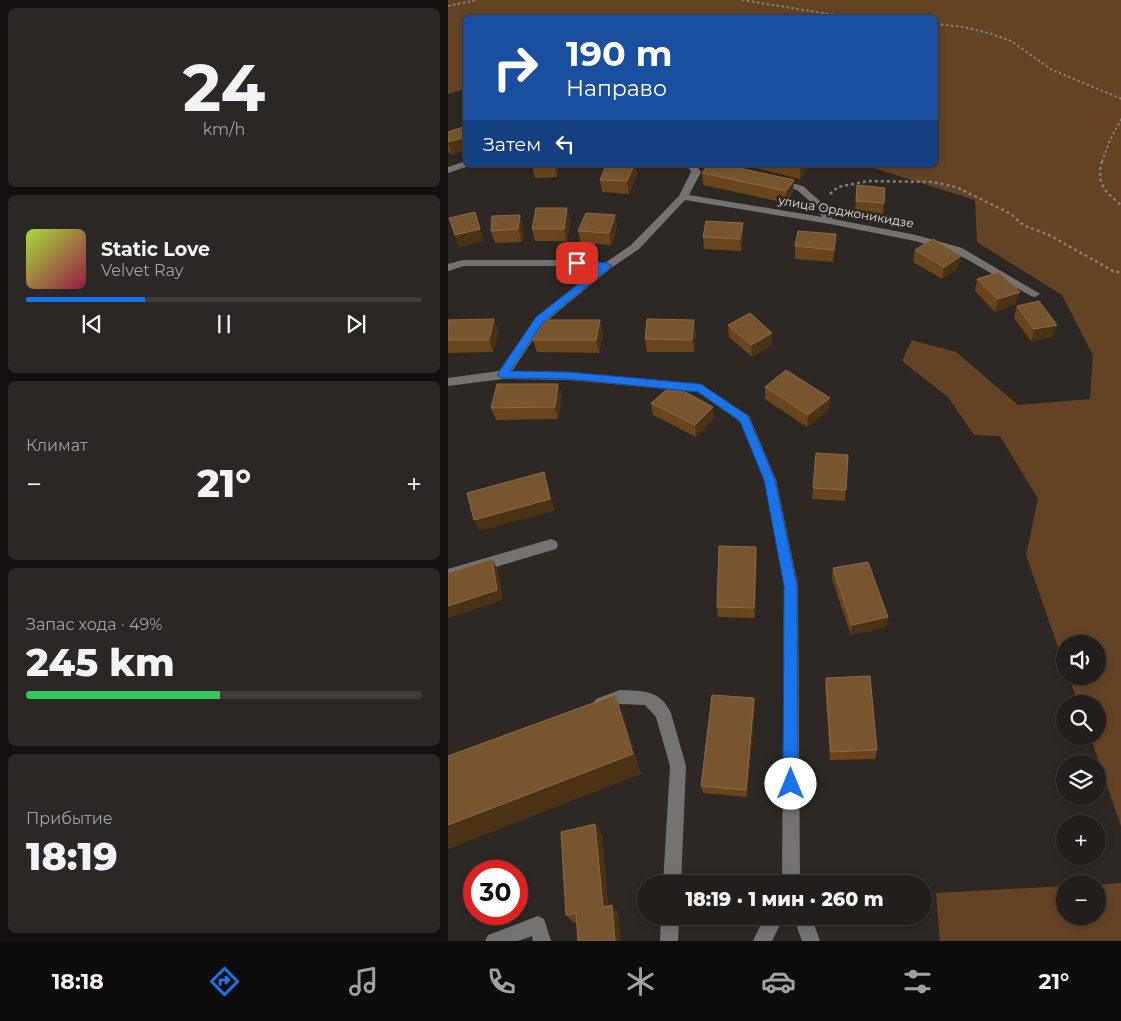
<!DOCTYPE html>
<html lang="ru">
<meta charset="utf-8">
<style>
body{margin:0;font-family:Montserrat,sans-serif;background:#2a2724;color:#f1f3f6;height:100vh;display:flex;flex-direction:column;font-size:19px;white-space:nowrap}
*{box-sizing:border-box;margin:0}
p{font-size:16px;color:#a2a2a3}
.icon{flex:none;width:28px;height:28px;fill:none;stroke:currentColor;stroke-width:2;stroke-linecap:round;stroke-linejoin:round}
.map{position:relative;flex:1;overflow:hidden}
.details{display:flex;flex-direction:column;gap:8px;padding:8px;background:#13100f;width:448px}
.details>*{flex:none}
.top-card{position:absolute;left:15px;top:15px;width:475px;height:152px;border-radius:8px;box-shadow:0 2px 8px #0003,0 0 0 1px #3f3c3a;background:#1a4fa0;color:#fff;overflow:hidden}
.buttons{position:absolute;left:608px;top:635px;display:grid;gap:10px}
.buttons a{display:grid;place-items:center;width:50px;height:50px;border-radius:50%;background:#221e1b;box-shadow:0 2px 8px #0003,0 0 0 1px #3f3c3a;font-size:25px}
.speed{position:absolute;left:15px;top:860px;display:flex;gap:10px;font-size:25px;font-weight:700;text-align:center}
.speed>*{display:grid;place-content:center;width:65px;height:65px;border-radius:50%;background:#221e1b;box-shadow:0 2px 8px #0003,0 0 0 1px #3f3c3a;line-height:1}
.speed .limit{border:8px solid #d22;background:#fff;color:#111}
.pin{position:absolute;display:grid;place-items:center;width:42px;height:42px;color:#fff;margin:-21px;border-radius:10px;box-shadow:0 2px 8px #0006}
.me{position:absolute;width:55px;margin:-28px;rotate:0deg;stroke-linejoin:round;filter:drop-shadow(0 0 4px #0008)}
.turn{display:flex;align-items:center;gap:18px;height:105px;padding:0 20px;font-size:22px}
.turn .icon{width:65px;height:65px;stroke-width:2.5}
.turn b{display:block;font-size:35px;line-height:42px}
.then{display:flex;align-items:center;height:48px;padding:0 20px;background:#0003;gap:10px;font-size:19px}
.big{font-size:38px;font-weight:800;line-height:1.1}
.details .widget{flex:1;display:flex;flex-direction:column;justify-content:center;gap:8px;min-width:0;padding:0 18px;border-radius:8px;background:#2a2724}
.details .dial{align-items:center;gap:0}
.dial b{font-size:65px;line-height:1}
.song{display:flex;align-items:center;gap:15px}
.cover{width:60px;height:60px;border-radius:8px;background:linear-gradient(135deg,hsl(80 70% 55%),hsl(340 70% 35%))}
.played{height:5px;border-radius:2px;background:linear-gradient(90deg,#1a73e8 30%,#3f3c3a 30%)}
.keys{display:flex;justify-content:space-around;direction:ltr}
.heat{display:flex;justify-content:space-between;align-items:center;font-size:28px;direction:ltr}
.charge{height:8px;border-radius:4px;background:linear-gradient(90deg,#34c759 49%,#3f3c3a 0)}
.trip{position:absolute;left:189px;top:875px;width:295px;height:50px;border-radius:25px;background:#221e1b;box-shadow:0 2px 8px #0003,0 0 0 1px #3f3c3a;font-weight:800;line-height:50px;text-align:center}
.tabs{display:flex;height:80px;justify-content:space-around;align-items:center;background:#0e0c0b;color:#a2a2a3}
.tabs .icon{width:35px;height:35px}
.tabs .selected{color:#1a73e8}
.tabs b{font-size:22px;color:#f1f3f6}
main{display:flex;flex:1;min-height:0}
.map>svg:first-child{display:block}
</style>
<main>
<section class="details">
<div class="widget dial"><b>24</b><p>km/h</p></div>
<div class="widget">
<div class="song"><i class="cover"></i><div><b>Static Love</b><p>Velvet Ray</p></div></div>
<div class="played"></div>
<div class="keys"><svg class="icon" aria-label="previous" viewBox="0 0 24 24"><path d="M18 5L8 12l10 7zM5 5v14"/></svg><svg class="icon" aria-label="pause" viewBox="0 0 24 24"><path d="M8 5v14M16 5v14"/></svg><svg class="icon" aria-label="next" viewBox="0 0 24 24"><path d="M6 5l10 7-10 7zM19 5v14"/></svg></div>
</div>
<div class="widget"><p>Климат</p>
<div class="heat"><a>−</a><b class="big">21°</b><a>+</a></div>
</div>
<div class="widget"><p>Запас хода · 49%</p><b class="big">245 km</b><div class="charge"></div></div>
<div class="widget"><p>Прибытие</p><b class="big">18:19</b></div>
</section>
<div class="map">
<svg width="674" height="941" viewBox="0 0 674 941">
<rect width="100%" height="100%" fill="#2d2824"/>
<path fill="#644325" d="M0 0H673V826L642 736H649V704H630L621 676H649V644H616V664L578 555 590 499 552 436 526 435 500 397 454 361 464 340 508 352 570 405 642 399 645 355 614 295 529 242 527 200 416 165H488V18H18L17 89 0 94Z
M673 883V941H492L488 893 616 886V916H649V885Z"/>
<g fill="none" stroke-linecap="round" stroke-linejoin="round">
<path stroke="#847f7c" stroke-width="2" stroke-dasharray="2.5 2.5" stroke-linecap="butt" d="M294 0 406 18
M0 6 29 0
M488 24 515 27 541 33 563 41 604 70 674 99
M654 162 662 140 674 118"/>
<path stroke="#847f7c" stroke-width="2.5" stroke-dasharray="3 3" stroke-linecap="butt" d="M654 161C648 185 657 191 674 206
M382 194 390 187 420 181 484 182 508 187 563 214 575 225 601 235 665 271 674 273"/>
<path fill="#757371" fill-rule="evenodd" d="M18 161V165L21 166 0 173V167Z
M230 165H248L253 172 241 195 374 217 367 206 349 190 326 183 331 180 355 186 373 202 385 219 468 235 514 248 592 294 587 297 583 296 506 252 467 241 382 224 237 200 191 249 163 268 96 323 64 371 121 372 253 384 301 416 328 480 350 586 352 884H334L336 586 316 480 292 422 250 392 121 380 55 379 0 386V378L51 371 88 317 150 268 129 266H16L0 271V264L15 260H129L157 263 183 245 231 196 243 172 242 169Z
M103 539 108 541 110 545 108 549 0 581V569Z
M172 690C194 691 212 689 223 713L238 766 233 884H215L222 766 208 717 197 705 172 704 153 711 148 709 145 704 148 699Z
M90 916 96 919 103 941H85L84 936 70 941H37L40 935Z
M213 916H231L230 941H212Z
M317 916H336L324 941H305Z
M345 916H363L372 941H354Z"/>
</g>
<path fill="#6a441a" d="M18 126V150L4 155 0 151V132Z
M84 165H110L109 177 87 178Z
M158 165H187L189 174 181 194 154 192 152 180Z
M296 165H354L360 168 352 179Z
M254 173 346 180 345 192 338 203 255 185Z
M409 185 437 188 435 216 407 213Z
M119 208 122 221 119 241H87L84 229Z
M72 215 75 227 74 242 47 243 43 231Z
M167 215 169 227 163 245 133 243 130 231Z
M388 234 387 247 385 262 347 259V246Z
M295 236 293 251 256 249 255 237Z
M467 250 510 268 494 279 465 262Z
M529 279 568 304 547 312 527 291Z
M569 306 609 325 605 337 583 341 566 318Z
M0 320 51 332 45 352 0 353Z
M280 325 324 345 304 357 281 337Z
M248 332 246 352H199L197 339Z
M155 333 151 353 89 352 85 340Z
M110 384 114 396 110 419 48 420 43 408Z
M317 387 381 410 359 427 317 399Z
M203 403 265 407 266 418 248 437 205 415Z
M400 455 397 501 364 499 365 488Z
M308 547 309 558 307 618 270 617 269 607Z
M385 568 440 617 438 627 403 635 384 579Z
M378 678 429 750 427 759 382 760 377 687Z
M306 698 307 707 299 797 255 793 253 786Z
M147 824 154 835 160 906 170 913 172 941H130L129 922 126 923 118 915Z"/>
<path fill="#4c3215" d="M18 137V150L4 155 0 142Z
M106 165H110L109 177Z
M186 165H187L189 174 181 194 179 181Z
M354 165H360V168L352 179V167Z
M346 180 345 192 338 203V191Z
M119 208 122 221 119 241 116 229Z
M27 212 36 241 11 247 7 235Z
M72 215 75 227 74 242 70 229Z
M167 215 169 227 163 245 161 233Z
M295 223V236L293 251 292 239Z
M513 256 510 268 494 279 496 267Z
M572 292 568 304 547 312 550 299Z
M46 319 51 332 45 352 41 340Z
M152 320 155 333 151 353 148 340Z
M246 320 248 332 246 352 244 340Z
M609 325 605 337 583 341 586 329Z
M324 333V345L304 357 303 345Z
M110 384 114 396 110 419 107 407Z
M382 398 381 410 359 427 360 415Z
M265 407 266 418 248 437 247 425Z
M96 472 100 484 107 511 31 531 26 520Z
M308 547 309 558 307 618 306 608Z
M44 559 50 570 55 600 0 618V606Z
M440 617 438 627 403 635 404 625Z
M167 695 176 716 193 774 0 849V825Z
M306 698 307 707 299 797 298 790Z
M147 824 154 835 161 915 155 907Z
M164 905 170 913 172 941H167Z"/>
<path fill="#77552f" stroke="#896b4b" d="M18 126V137L0 142V132Z
M158 165H186L179 181 152 180Z
M260 165H277L346 180 338 191 254 173Z
M344 165H354L352 167Z
M409 185 437 188 436 203 408 201Z
M88 208H119L116 229H84Z
M27 212 32 229 7 235 1 218Z
M138 213 167 215 161 233 130 231Z
M72 215 70 229 43 231 44 216Z
M258 221 295 223 292 239 255 237Z
M350 231 388 234 386 250 347 246Z
M485 239 513 256 496 267 467 250Z
M551 272 572 292 550 299 529 279Z
M591 301 609 325 586 329 569 306Z
M302 313 324 333 303 345 280 325Z
M46 319 41 340H0V320Z
M199 319 246 320 244 340 197 339Z
M91 320H152L148 340H85Z
M338 370 382 398 360 415 317 387Z
M49 384H110L107 407 43 408Z
M224 385 265 407 247 425 203 403Z
M368 453 400 455 398 490 365 488Z
M96 472 102 499 26 520 19 493Z
M271 546 308 547 306 608 269 607Z
M44 559 49 590 0 606V573Z
M420 562 440 617 404 625 385 568Z
M422 676 429 750 383 752 378 678Z
M167 695 185 754 0 825V756Z
M264 695 306 698 298 790 253 786Z
M147 824 155 907 164 905 167 941H130L128 913 118 915 113 832Z"/>
<path fill="#1a73e8" stroke="#114b97" d="M129 260 159 263 164 266 95 322 62 371 121 372 253 384 300 416 327 480 349 586 350 784 348 790 343 792 338 790 335 784 336 586 316 480 292 421 250 392 121 379 54 378 49 375 88 317 151 268 126 265 125 263Z"/>
<g text-anchor="middle" stroke-width="5" stroke-linejoin="round" paint-order="stroke">
<g font-size="12" fill="#e5e1df" stroke="#2d2824">
<text transform="translate(398 212) rotate(10)" y="4">улица Орджоникидзе</text>
</g>
</g>
</svg>
<div class="buttons">
<a><svg class="icon" aria-label="sound" viewBox="0 0 24 24"><path d="M4 9h4l5-4v14l-5-4H4zM17 9q2 3 0 6"/></svg></a>
<a><svg class="icon" aria-label="search" viewBox="0 0 24 24"><circle cx="10" cy="10" r="6"/><path d="M15 15l6 6"/></svg></a>
<a><svg class="icon" aria-label="layers" viewBox="0 0 24 24"><path d="M12 4l9 5-9 5-9-5zM3 14l9 5 9-5"/></svg></a>
<a>+</a>
<a>−</a>
</div>
<div class="speed"><div class="limit">30</div></div>
<div class="pin" style="left:129px;top:263px;background:#d93025"><svg class="icon" aria-label="arrive" viewBox="0 0 24 24"><path d="M6 21V4h12l-3 4 3 4H6"/></svg></div>
<svg class="me" style="left:343px;top:784px" viewBox="-20 -20 40 40"><circle r="19" fill="#fff"/><path d="M0-13L10 11 0 6-10 11z" fill="#1a73e8"/></svg>
<div class="trip">18:19 · 1 мин · 260 m</div>
<div class="top-card">
<div class="turn"><svg class="icon" aria-label="right" viewBox="0 0 24 24"><path d="M7 20v-9h11M14 6l5 5-5 5"/></svg><div><b>190 m</b>Направо</div></div>
<div class="then">Затем<svg class="icon" aria-label="left" viewBox="0 0 24 24"><path d="M17 20v-9H6M10 6l-5 5 5 5"/></svg></div>
</div>
</div>
</main>
<nav class="tabs">
<b>18:18</b>
<svg class="icon selected" aria-label="directions" viewBox="0 0 24 24"><path d="M12 3l9 9-9 9-9-9zM9 14v-3h6M13 9l2 2-2 2"/></svg>
<svg class="icon" aria-label="music" viewBox="0 0 24 24"><path d="M9 18V5l10-2v13"/><circle cx="6" cy="18" r="3"/><circle cx="16" cy="16" r="3"/></svg>
<svg class="icon" aria-label="phone" viewBox="0 0 24 24"><path d="M5 4h4l2 5-3 2q2 4 5 5l2-3 5 2v4C11 20 4 13 5 4z"/></svg>
<svg class="icon" aria-label="climate" viewBox="0 0 24 24"><path d="M12 3v18M4 7l16 10M4 17L20 7"/></svg>
<svg class="icon" aria-label="car" viewBox="0 0 24 24"><path d="M5 17H2v-5l4-1 3-4h7l3 4 3 1v5h-3M9 17h6M6 11h13"/><circle cx="7" cy="17" r="2"/><circle cx="17" cy="17" r="2"/></svg>
<svg class="icon" aria-label="filters" viewBox="0 0 24 24"><path d="M4 7h16M4 17h16"/><circle cx="9" cy="7" r="2"/><circle cx="15" cy="17" r="2"/></svg>
<b>21°</b>
</nav>
